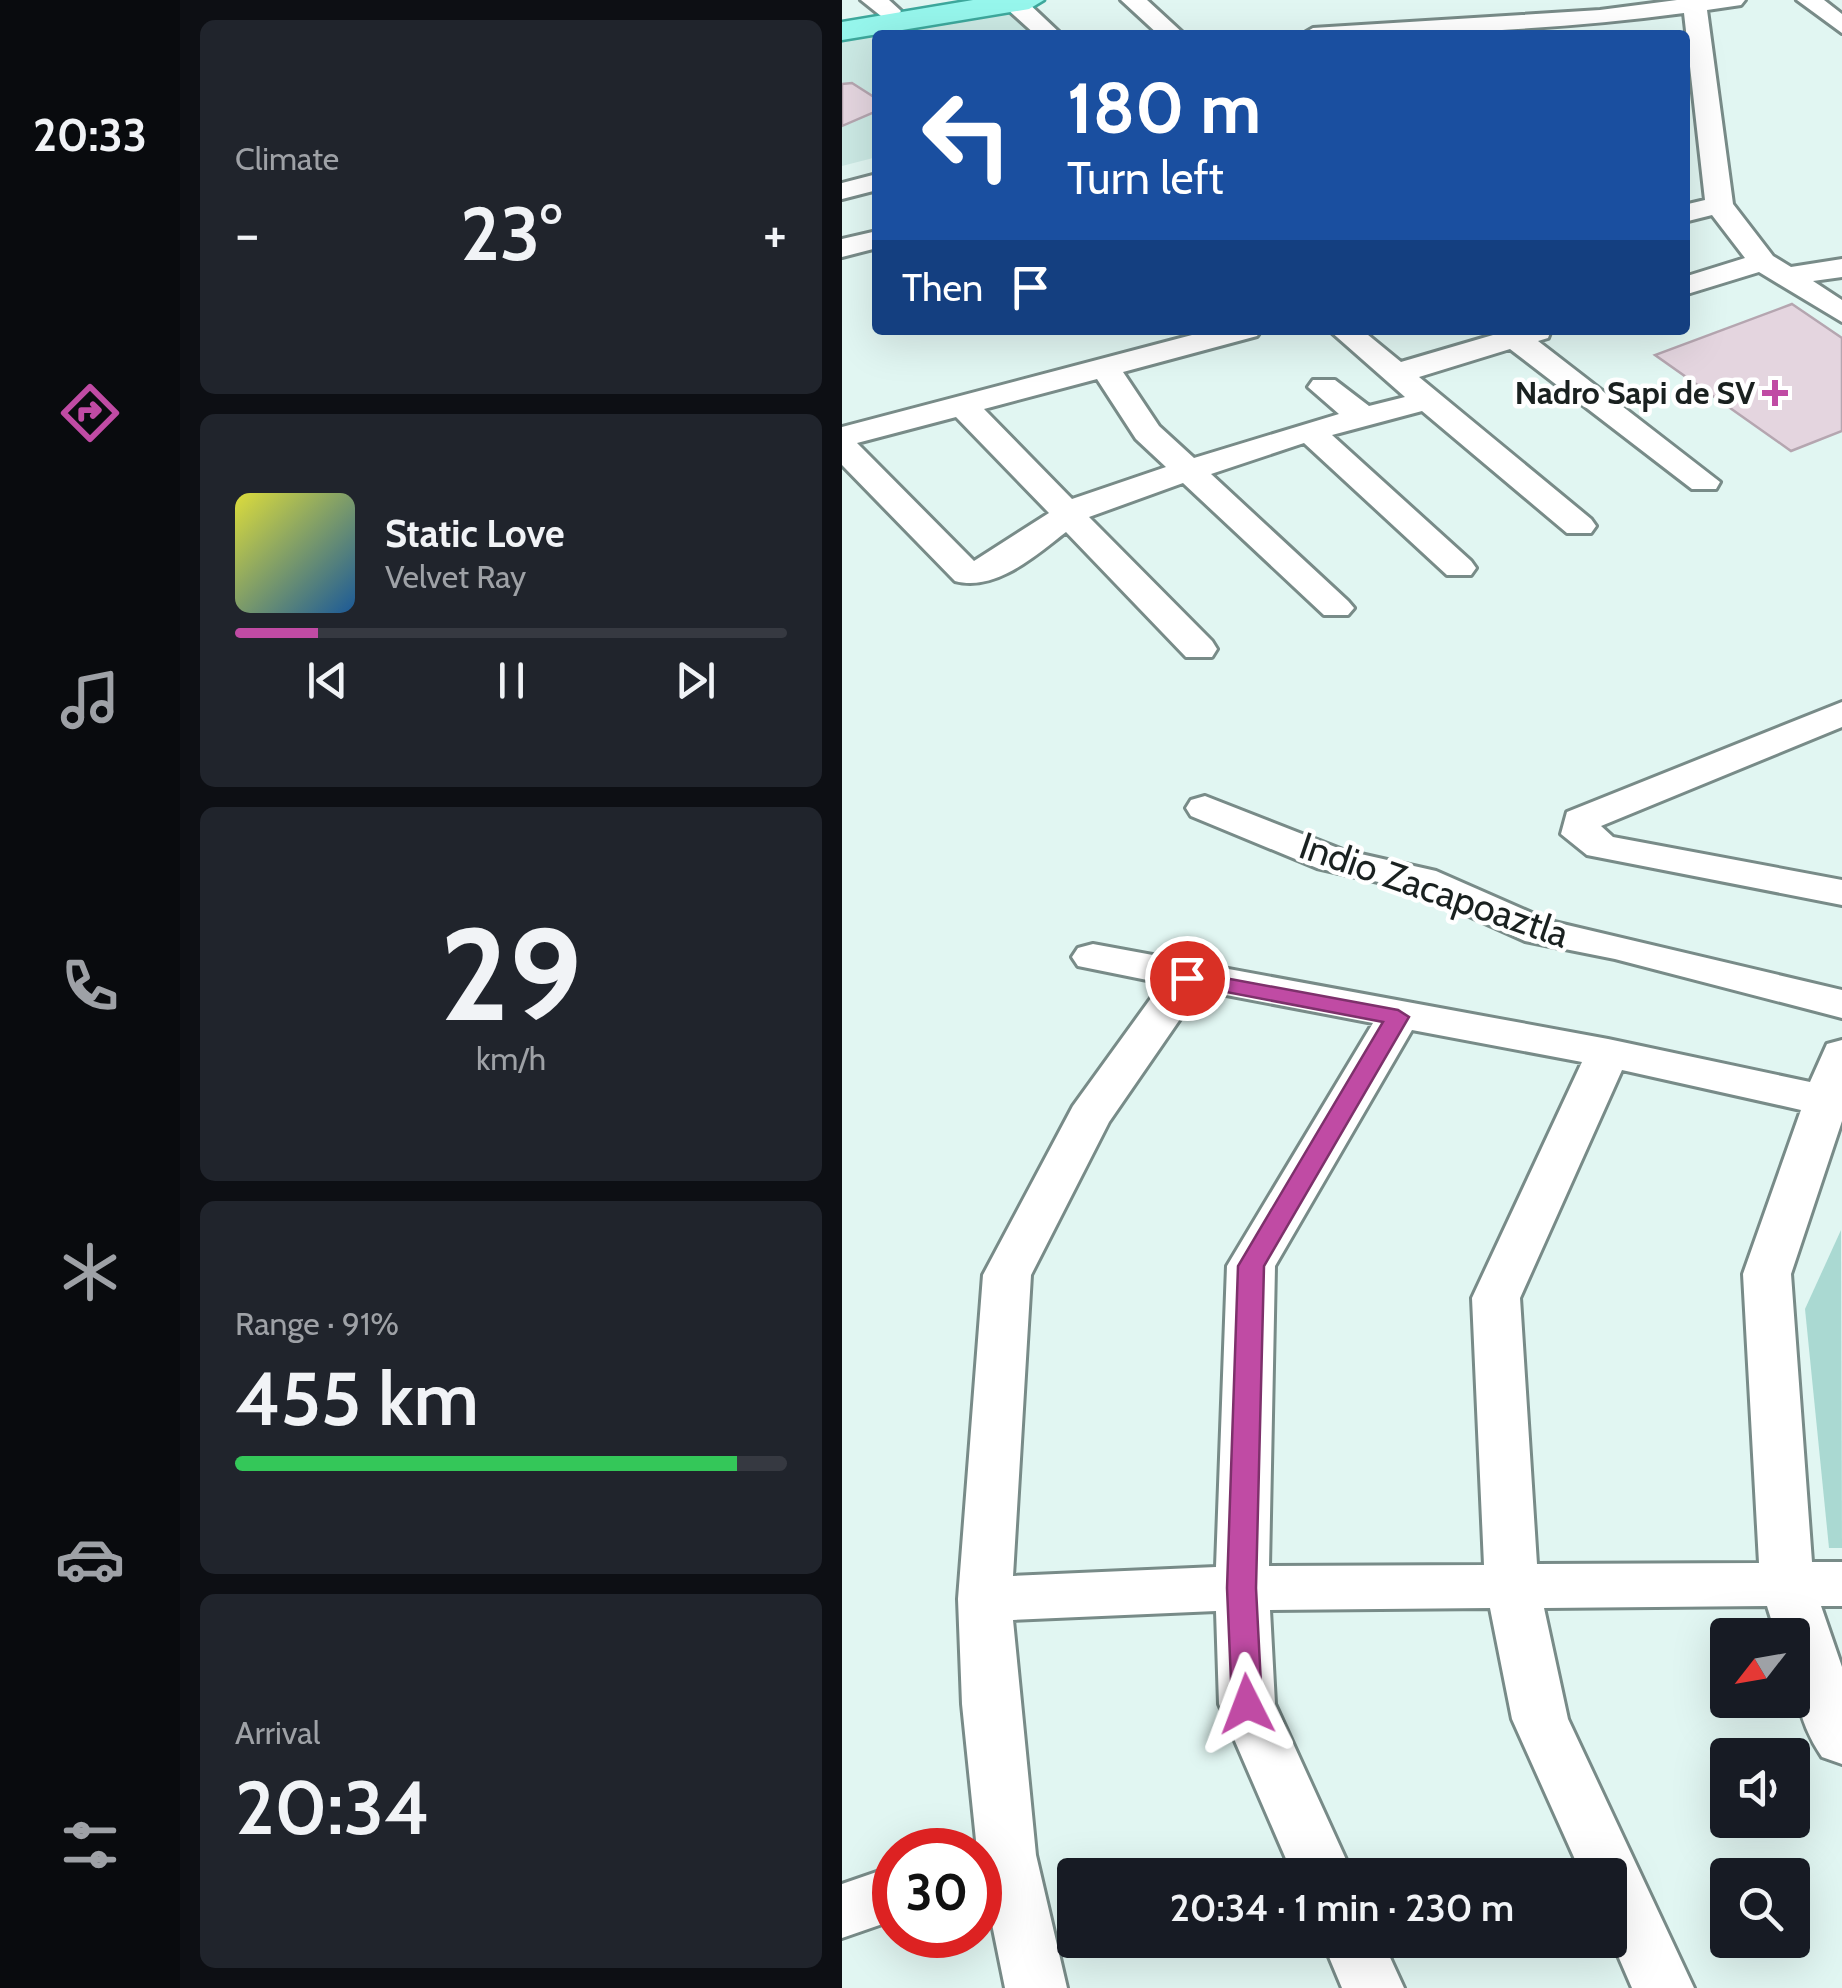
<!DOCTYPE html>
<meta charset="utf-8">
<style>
body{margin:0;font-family:Cabin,sans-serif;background:#20242c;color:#f1f3f6;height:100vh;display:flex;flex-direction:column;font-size:38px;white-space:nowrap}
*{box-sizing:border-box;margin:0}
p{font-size:32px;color:#9ea1a6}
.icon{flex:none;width:55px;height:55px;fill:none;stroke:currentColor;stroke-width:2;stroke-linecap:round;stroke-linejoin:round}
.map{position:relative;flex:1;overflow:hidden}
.details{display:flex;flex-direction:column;gap:20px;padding:20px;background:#0d0f14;width:662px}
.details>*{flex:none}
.guide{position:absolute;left:30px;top:30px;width:818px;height:305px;border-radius:10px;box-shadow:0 10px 40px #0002;background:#1a4fa0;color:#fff;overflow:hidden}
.needle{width:65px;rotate:239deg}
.tools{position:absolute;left:868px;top:1618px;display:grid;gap:20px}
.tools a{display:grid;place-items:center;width:100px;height:100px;border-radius:10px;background:#171b24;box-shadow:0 10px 40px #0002;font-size:50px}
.speed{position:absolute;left:30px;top:1828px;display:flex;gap:20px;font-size:50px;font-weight:700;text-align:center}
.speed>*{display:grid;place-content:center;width:130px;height:130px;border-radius:50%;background:#171b24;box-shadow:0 10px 40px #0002;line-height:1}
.speed .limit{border:15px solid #d22;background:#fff;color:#111}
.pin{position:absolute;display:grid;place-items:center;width:85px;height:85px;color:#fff;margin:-42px;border:5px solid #fff;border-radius:50%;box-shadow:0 2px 10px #0007}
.me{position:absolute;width:110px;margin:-55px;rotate:357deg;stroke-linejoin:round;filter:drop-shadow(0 0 8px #0008)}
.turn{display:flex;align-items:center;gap:35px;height:210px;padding:0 30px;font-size:45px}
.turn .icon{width:130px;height:130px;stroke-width:2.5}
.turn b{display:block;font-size:70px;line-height:85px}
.then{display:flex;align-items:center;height:95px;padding:0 30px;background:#0003;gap:20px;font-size:38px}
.big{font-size:75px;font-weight:600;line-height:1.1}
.details .card{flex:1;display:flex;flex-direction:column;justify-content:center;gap:15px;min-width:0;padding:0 35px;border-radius:15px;background:#20242c}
.details .dial{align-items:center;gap:0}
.dial b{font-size:130px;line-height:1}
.song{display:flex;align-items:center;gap:30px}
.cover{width:120px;height:120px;border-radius:15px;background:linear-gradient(135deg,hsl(60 70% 55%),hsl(210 70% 35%))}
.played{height:10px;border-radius:5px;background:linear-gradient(90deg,#c04ba4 15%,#363941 15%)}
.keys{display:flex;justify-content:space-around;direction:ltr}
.heat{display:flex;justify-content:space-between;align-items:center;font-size:55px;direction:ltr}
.charge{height:15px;border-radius:8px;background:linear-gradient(90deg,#34c759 91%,#363941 0)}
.trip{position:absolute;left:215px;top:1858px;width:570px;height:100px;border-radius:10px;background:#171b24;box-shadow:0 10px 40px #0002;font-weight:600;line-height:100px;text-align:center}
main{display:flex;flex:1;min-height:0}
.dock{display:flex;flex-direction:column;width:180px;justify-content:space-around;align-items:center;background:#090b0e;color:#9ea1a6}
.dock .icon{width:70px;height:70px}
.dock .on{color:#c04ba4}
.dock b{font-size:45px;color:#f1f3f6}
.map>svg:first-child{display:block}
</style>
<main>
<nav class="dock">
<b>20:33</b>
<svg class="icon on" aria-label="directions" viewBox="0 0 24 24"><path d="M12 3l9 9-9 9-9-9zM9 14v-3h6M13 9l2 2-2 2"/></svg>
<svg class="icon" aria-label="music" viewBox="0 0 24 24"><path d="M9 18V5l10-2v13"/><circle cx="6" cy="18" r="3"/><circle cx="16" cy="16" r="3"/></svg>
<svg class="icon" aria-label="phone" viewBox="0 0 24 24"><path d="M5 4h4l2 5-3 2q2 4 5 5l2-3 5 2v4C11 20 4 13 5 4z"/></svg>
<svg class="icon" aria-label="climate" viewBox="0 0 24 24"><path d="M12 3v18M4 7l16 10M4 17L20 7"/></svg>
<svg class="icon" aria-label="car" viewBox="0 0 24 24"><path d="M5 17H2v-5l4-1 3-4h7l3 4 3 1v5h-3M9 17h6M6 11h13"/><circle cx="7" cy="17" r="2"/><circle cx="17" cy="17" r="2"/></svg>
<svg class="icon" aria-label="filters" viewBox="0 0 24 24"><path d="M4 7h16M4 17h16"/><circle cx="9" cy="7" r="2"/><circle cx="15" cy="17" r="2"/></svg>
</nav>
<section class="details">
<div class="card"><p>Climate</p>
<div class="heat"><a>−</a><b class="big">23°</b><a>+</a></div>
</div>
<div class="card">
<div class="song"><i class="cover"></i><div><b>Static Love</b><p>Velvet Ray</p></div></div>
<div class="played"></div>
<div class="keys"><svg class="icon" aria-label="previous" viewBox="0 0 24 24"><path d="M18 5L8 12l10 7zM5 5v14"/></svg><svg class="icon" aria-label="pause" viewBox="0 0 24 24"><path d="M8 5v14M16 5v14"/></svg><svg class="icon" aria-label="next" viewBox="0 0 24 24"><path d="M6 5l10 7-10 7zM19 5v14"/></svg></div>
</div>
<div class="card dial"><b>29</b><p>km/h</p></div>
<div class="card"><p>Range · 91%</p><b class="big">455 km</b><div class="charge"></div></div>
<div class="card"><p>Arrival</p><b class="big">20:34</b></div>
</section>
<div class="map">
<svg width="1000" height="1988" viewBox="0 0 1000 1988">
<rect width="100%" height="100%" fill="#e1f6f2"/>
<path fill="#cbe9e4" d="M174 7 203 35H35V157L0 166V38Z"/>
<path fill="#aad9d2" d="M999 1230 1000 1548H987L963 1309Z"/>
<path fill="#e4d5df" stroke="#b5a6b0" stroke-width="2.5" d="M10 83 35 99V111L0 126V84Z
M950 304 1000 338V431L949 451 813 355Z"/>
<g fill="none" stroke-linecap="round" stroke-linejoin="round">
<defs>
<path id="minor" d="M19 0H47L59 11 55 16H39Z
M162 0H183L220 35H194L164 8Z
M279 0H305L343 35H317Z
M835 0H903L899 5 865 10 891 204 931 256 949 267 1000 259V277L971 281 1000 300V322L917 272 842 295V277L903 258 870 215 842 222V205L863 200 842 13C714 30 587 35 459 35L471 28 758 10Z
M955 0H982L1000 14V33Z
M35 174V190L0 199V183Z
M35 231V248L0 257V239Z
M369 330H419L415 336 281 372 317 426 352 458 497 414 466 387 471 380H493L527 406 563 397 487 330H520L559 362 651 335 647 330H709L706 338 696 341 878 482 874 489H850L668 349 577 377 749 519 754 526 749 533H725L580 411 490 435 629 561 634 568 629 575H605L462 443 369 474 506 601 512 608 506 615H482L341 483 247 517 370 641 375 649 370 657H344L224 532C194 555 154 592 113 581L0 465V427ZM255 379 294 439 324 467 230 499 142 409ZM114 417 207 513 132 561 15 443Z
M1000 702V727L759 826 771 837 1000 880V905L745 855 719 834 725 812Z
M363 796 501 850 594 871 708 921 1000 990V1018L773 959 683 941 567 889 475 868 349 816 344 808 349 800Z
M251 944 766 1039 968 1082 985 1044 1000 1040V1121L949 1274 970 1562H1000V1606H979L1000 1667V1764L980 1757C954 1719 950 1680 950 1635H934L925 1606 702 1608 726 1719 852 1988H790L768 1937V1875H740L670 1719 648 1608 428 1610 433 1704 511 1875H451L377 1704 374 1611 171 1620 194 1855 225 1988H163L135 1850 120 1704 116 1599 141 1275 231 1106 320 983 236 966 230 957 236 948ZM358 990 531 1023 385 1266 374 1567 171 1576 189 1275 267 1122ZM570 1030 740 1062 630 1298 642 1565 427 1566 433 1266ZM780 1070 959 1110 901 1274 917 1563 695 1564 678 1298Z
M52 1866V1920L0 1938V1884Z
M480 1940H540L562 1988H500Z"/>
<path id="major" d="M131 0H202L187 9 0 40V22Z"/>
</defs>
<use href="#minor" stroke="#788b88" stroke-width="6"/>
<use href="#major" stroke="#3da89c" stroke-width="5"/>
<use href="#minor" fill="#fff" fill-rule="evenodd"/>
<use href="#major" fill="#96f6ec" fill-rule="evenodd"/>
</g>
<path fill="#c04ba4" stroke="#7d316b" stroke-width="2.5" d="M345 971 556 1010 567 1017 422 1266 414 1588 420 1704 416 1713 405 1717 394 1713 390 1704 385 1588 396 1266 541 1022 337 983 334 978Z"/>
<path fill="#c04ba4" stroke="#fff" stroke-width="4" d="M928 378h10v10h10v10h-10v10h-10v-10h-10v-10h10z"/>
<g text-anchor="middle" stroke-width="9" stroke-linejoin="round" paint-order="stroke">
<g font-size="32" font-weight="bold" fill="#1a2120" stroke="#fff" text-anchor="end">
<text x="913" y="404">Nadro Sapi de SV</text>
</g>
<g font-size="38" fill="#1a2120" stroke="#fff">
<text transform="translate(592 890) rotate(19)" y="13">Indio Zacapoaztla</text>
</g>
</g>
</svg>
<div class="tools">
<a><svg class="needle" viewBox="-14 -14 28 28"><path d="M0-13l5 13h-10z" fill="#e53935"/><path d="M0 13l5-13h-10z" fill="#9ea1a6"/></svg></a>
<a><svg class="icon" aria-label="sound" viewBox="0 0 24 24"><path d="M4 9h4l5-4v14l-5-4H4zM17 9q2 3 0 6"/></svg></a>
<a><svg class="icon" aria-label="search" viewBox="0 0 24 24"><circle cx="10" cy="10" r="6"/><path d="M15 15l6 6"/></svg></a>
</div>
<div class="speed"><div class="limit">30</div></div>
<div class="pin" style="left:345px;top:978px;background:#d93025"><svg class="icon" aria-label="arrive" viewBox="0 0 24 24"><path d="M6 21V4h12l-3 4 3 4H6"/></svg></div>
<svg class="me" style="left:405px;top:1704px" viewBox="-20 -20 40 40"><path d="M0-17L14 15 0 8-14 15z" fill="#c04ba4" stroke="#fff" stroke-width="4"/></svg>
<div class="trip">20:34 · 1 min · 230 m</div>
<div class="guide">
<div class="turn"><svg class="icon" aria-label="left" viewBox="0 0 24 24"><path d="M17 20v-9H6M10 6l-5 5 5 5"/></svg><div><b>180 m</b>Turn left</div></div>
<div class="then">Then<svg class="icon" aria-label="arrive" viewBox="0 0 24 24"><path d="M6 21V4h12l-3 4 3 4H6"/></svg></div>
</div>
</div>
</main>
